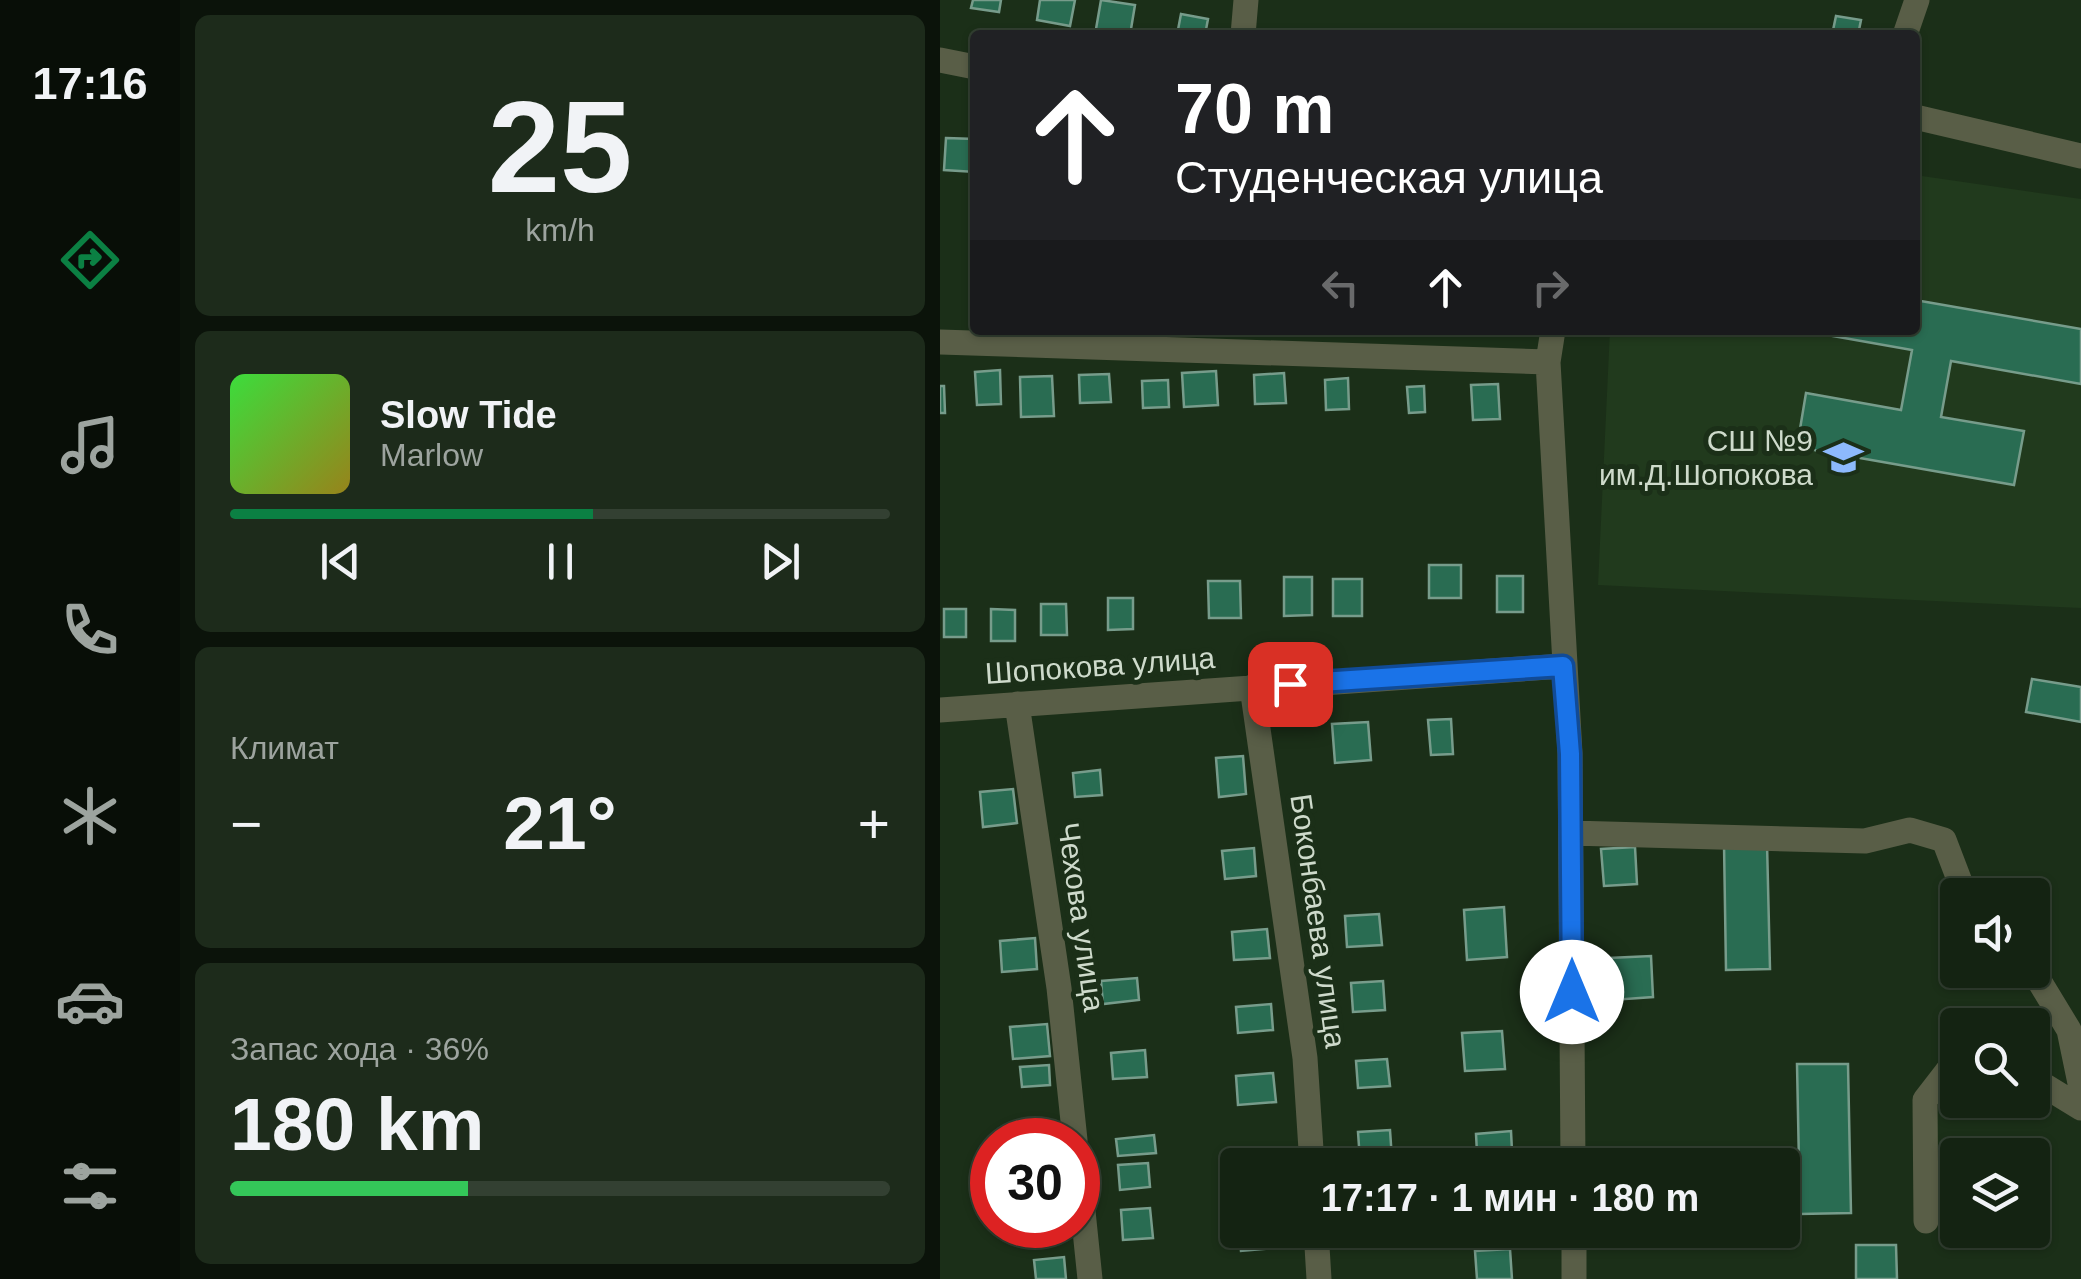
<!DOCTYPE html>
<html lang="ru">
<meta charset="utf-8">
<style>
body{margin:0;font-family:Arial,sans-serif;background:#1d2b1b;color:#f1f3f6;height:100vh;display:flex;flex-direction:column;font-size:38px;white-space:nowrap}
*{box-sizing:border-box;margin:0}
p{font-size:32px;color:#9da49f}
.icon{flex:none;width:55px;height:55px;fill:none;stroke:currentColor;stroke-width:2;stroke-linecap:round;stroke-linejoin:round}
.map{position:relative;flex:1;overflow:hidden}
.details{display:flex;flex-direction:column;gap:15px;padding:15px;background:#0b130a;width:760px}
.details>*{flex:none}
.hud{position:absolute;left:30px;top:30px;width:950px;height:305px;border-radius:10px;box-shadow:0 2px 8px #0004,0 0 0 2px #334032;background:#202124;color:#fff;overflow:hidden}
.buttons{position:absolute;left:1000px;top:878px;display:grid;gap:20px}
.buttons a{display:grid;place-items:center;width:110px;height:110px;border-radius:10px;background:#142312;box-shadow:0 2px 8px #0004,0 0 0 2px #334032;font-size:50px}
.speed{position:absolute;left:30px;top:1118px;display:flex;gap:20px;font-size:50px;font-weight:700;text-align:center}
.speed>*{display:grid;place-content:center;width:130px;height:130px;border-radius:50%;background:#142312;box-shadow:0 2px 8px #0004,0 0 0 2px #334032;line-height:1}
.speed .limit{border:15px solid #d22;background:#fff;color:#111}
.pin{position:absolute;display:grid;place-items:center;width:85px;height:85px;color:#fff;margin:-42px;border-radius:20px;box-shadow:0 5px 15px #0006}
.me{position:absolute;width:110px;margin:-55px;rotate:0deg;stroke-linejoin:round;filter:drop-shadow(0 0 8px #0008)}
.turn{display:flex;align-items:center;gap:35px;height:210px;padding:0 40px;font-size:45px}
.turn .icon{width:130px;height:130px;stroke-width:2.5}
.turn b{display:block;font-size:70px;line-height:85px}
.lanes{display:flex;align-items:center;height:95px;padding:0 40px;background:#0003;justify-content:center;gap:50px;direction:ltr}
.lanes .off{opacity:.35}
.big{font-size:75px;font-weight:700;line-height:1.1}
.details .tile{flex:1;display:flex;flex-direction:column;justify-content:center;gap:15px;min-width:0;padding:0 35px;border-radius:15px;background:#1d2b1b}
.details .dial{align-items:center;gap:0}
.dial b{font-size:130px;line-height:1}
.song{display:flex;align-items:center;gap:30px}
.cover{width:120px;height:120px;border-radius:15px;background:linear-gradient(135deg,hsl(120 70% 55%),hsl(50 70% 35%))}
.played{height:10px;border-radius:5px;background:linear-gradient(90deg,#0b8043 55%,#334032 55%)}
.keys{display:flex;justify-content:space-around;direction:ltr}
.heat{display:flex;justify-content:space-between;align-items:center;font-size:55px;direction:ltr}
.charge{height:15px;border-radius:8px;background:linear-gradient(90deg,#34c759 36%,#334032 0)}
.trip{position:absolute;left:280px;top:1148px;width:580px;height:100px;border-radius:10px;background:#142312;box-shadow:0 2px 8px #0004,0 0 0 2px #334032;font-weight:700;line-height:100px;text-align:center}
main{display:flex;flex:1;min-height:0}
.tabs{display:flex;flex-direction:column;width:180px;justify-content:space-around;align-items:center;background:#080e07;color:#9da49f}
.tabs .icon{width:70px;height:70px}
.tabs .current{color:#0b8043}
.tabs b{font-size:45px;color:#f1f3f6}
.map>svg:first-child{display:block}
</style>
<main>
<nav class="tabs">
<b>17:16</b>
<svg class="icon current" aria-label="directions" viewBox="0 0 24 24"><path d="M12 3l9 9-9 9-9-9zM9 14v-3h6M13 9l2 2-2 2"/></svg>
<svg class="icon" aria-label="music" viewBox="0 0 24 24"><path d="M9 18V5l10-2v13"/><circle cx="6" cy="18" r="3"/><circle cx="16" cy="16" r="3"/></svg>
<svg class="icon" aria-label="phone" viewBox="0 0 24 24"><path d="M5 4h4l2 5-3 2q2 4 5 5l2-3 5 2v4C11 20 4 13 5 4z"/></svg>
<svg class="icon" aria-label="climate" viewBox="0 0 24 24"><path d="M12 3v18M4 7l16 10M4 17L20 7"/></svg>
<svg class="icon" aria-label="car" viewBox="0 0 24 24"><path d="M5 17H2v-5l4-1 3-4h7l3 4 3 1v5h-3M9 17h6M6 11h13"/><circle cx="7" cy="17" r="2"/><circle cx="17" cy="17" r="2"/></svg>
<svg class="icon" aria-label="filters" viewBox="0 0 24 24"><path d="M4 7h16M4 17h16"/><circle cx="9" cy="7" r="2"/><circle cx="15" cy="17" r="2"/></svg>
</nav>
<section class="details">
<div class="tile dial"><b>25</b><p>km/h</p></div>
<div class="tile">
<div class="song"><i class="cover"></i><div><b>Slow Tide</b><p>Marlow</p></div></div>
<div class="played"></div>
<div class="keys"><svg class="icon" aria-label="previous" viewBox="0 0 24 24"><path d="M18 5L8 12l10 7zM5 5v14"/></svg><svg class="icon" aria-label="pause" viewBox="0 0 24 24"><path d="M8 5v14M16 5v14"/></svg><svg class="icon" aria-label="next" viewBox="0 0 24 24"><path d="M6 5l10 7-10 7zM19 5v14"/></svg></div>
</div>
<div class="tile"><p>Климат</p>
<div class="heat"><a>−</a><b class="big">21°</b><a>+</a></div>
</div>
<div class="tile"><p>Запас хода · 36%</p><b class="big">180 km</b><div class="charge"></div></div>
</section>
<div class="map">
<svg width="1141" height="1279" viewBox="0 0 1141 1279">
<rect width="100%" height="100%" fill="#1b2f18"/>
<path fill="#213a1d" d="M975 175 1141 199V608L658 585 670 330H975Z"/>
<path fill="#296c52" stroke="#779c8b" stroke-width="2.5" d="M33 0H61L59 12 31 8Z
M100 0H135L130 26 97 20Z
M161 0 195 5 190 35 156 29Z
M241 14 268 19 265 35H237Z
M896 16 921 20 918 35H892Z
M6 138 35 139V172L4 170Z
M975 300 1141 329V384L1011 361 1001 417 1084 431 1074 485 857 447 866 393 961 410 972 350 859 330H975Z
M60 370 61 404 37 405 35 372Z
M276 371 278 405 244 407 242 373Z
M344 373 346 403 315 404 314 375Z
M169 374 171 402 140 403 139 375Z
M112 376 114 416 81 417 80 377Z
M408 378 409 409 386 410 385 380Z
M228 380 229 407 203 408 202 381Z
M558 384 560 419 533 420 531 385Z
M0 386H4L5 413H0Z
M484 386 485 412 469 413 467 387Z
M489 565H521V598H489Z
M557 576H583V612H557Z
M344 577H372V615L344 616Z
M393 579H422V616H393Z
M268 581H300L301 618H269Z
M168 598H193V629L168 630Z
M101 604H126L127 635H101Z
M4 609H26V637H4Z
M51 609 75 610V641H51Z
M1092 679 1141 687V722L1086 712Z
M511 719 513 754 491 755 488 720Z
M428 722 431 760 395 763 392 724Z
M303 756 306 794 279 797 276 758Z
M160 770 162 795 135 797 133 773Z
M73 789 77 823 43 827 40 792Z
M827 843 830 969 786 970 784 844Z
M695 847 697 884 664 886 661 849Z
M314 848 316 876 285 879 282 851Z
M564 907 567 957 527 960 524 910Z
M439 914 442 945 407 947 405 916Z
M327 929 330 958 294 960 292 932Z
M95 938 97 969 62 972 60 941Z
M711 956 713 997 672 1000 669 958Z
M197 978 199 1000 163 1004 161 981Z
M443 981 445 1010 413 1012 411 983Z
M331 1004 333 1030 298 1033 296 1007Z
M107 1024 110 1056 73 1059 70 1027Z
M562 1031 565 1069 525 1071 522 1033Z
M205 1050 207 1077 173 1079 171 1053Z
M447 1059 450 1086 418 1088 416 1061Z
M857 1064H908L911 1213 860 1214Z
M109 1065 110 1085 82 1087 80 1067Z
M333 1073 336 1102 298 1105 296 1076Z
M115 1121 117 1140H83L82 1124Z
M450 1130 452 1159 420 1161 418 1132Z
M571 1131 572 1151 537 1153 536 1134Z
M214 1135 216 1153 178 1156 176 1139Z
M324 1157V1165H298V1183L293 1184 291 1159Z
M208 1163 210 1187 180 1190 178 1165Z
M210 1208 213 1238 183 1240 181 1210Z
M299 1230H334L335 1248 301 1251Z
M680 1230H712L713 1244 681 1246Z
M916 1245H956L957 1279H916Z
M570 1249 572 1279H537L535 1251Z
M124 1257 126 1279H96L94 1260Z"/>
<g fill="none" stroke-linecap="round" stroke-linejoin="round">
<path stroke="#595e47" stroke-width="25" d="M303 35 306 0
M965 35 977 0
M0 60 35 67
M975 117 1141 156
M613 330 608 362 630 753 633 1165
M0 342 608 362
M312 687 365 1058 372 1165
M77 704 119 988 135 1140
M0 710 623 666
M631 833 925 841 970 830 1004 840 1025 895
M1087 970 1095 974 1129 1030 1141 1088
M1092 1078 1141 1108
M138 1163 150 1279
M986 1221 985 1100 1009 1069 1018 1068
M376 1230 379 1279
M634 1230V1279"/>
</g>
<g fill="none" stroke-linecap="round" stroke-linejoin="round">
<defs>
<path id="route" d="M350 684 623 666 630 754 632 992"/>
</defs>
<use href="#route" stroke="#114b97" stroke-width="25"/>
<use href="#route" stroke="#1a73e8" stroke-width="18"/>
</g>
<defs>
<symbol id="school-bare" viewBox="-9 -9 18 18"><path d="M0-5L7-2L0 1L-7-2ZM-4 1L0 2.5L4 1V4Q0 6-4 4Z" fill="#8db9fc" stroke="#1b2f18" stroke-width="2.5" paint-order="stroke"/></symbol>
</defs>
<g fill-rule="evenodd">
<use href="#school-bare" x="876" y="430" width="55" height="55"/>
</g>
<g text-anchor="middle" stroke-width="10" stroke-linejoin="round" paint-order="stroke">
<g font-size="30" fill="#cedacb" stroke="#1b2f18" text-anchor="end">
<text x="873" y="451">СШ №9<tspan x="873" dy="34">им.Д.Шопокова</tspan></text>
</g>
<g font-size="30" fill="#cedacb" stroke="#1b2f18">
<text transform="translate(160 666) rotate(-4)" y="10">Шопокова улица</text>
<text transform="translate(141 917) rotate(82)" y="10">Чехова улица</text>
<text transform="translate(378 921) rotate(82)" y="10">Боконбаева улица</text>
</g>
</g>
</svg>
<div class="buttons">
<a><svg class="icon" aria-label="sound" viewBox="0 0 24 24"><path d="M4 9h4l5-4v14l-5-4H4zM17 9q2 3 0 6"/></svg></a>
<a><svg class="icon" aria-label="search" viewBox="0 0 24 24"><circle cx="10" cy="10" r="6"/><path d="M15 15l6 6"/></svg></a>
<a><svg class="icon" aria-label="layers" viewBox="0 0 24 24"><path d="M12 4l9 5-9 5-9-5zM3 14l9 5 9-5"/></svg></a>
</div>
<div class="speed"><div class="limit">30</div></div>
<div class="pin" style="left:350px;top:684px;background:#d93025"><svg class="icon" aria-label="arrive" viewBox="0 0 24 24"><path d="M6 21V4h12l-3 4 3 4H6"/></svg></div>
<svg class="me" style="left:632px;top:992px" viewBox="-20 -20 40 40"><circle r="19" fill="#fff"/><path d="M0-13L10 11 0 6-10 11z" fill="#1a73e8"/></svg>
<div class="trip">17:17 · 1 мин · 180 m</div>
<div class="hud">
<div class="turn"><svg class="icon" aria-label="ahead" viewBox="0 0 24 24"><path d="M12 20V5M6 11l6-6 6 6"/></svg><div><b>70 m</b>Студенческая улица</div></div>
<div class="lanes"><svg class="icon off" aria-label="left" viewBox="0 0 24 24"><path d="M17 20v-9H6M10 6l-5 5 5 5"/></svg><svg class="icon" aria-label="ahead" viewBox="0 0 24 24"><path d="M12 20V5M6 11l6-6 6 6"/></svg><svg class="icon off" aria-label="right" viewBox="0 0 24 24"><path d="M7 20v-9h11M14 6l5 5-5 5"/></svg></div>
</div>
</div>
</main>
